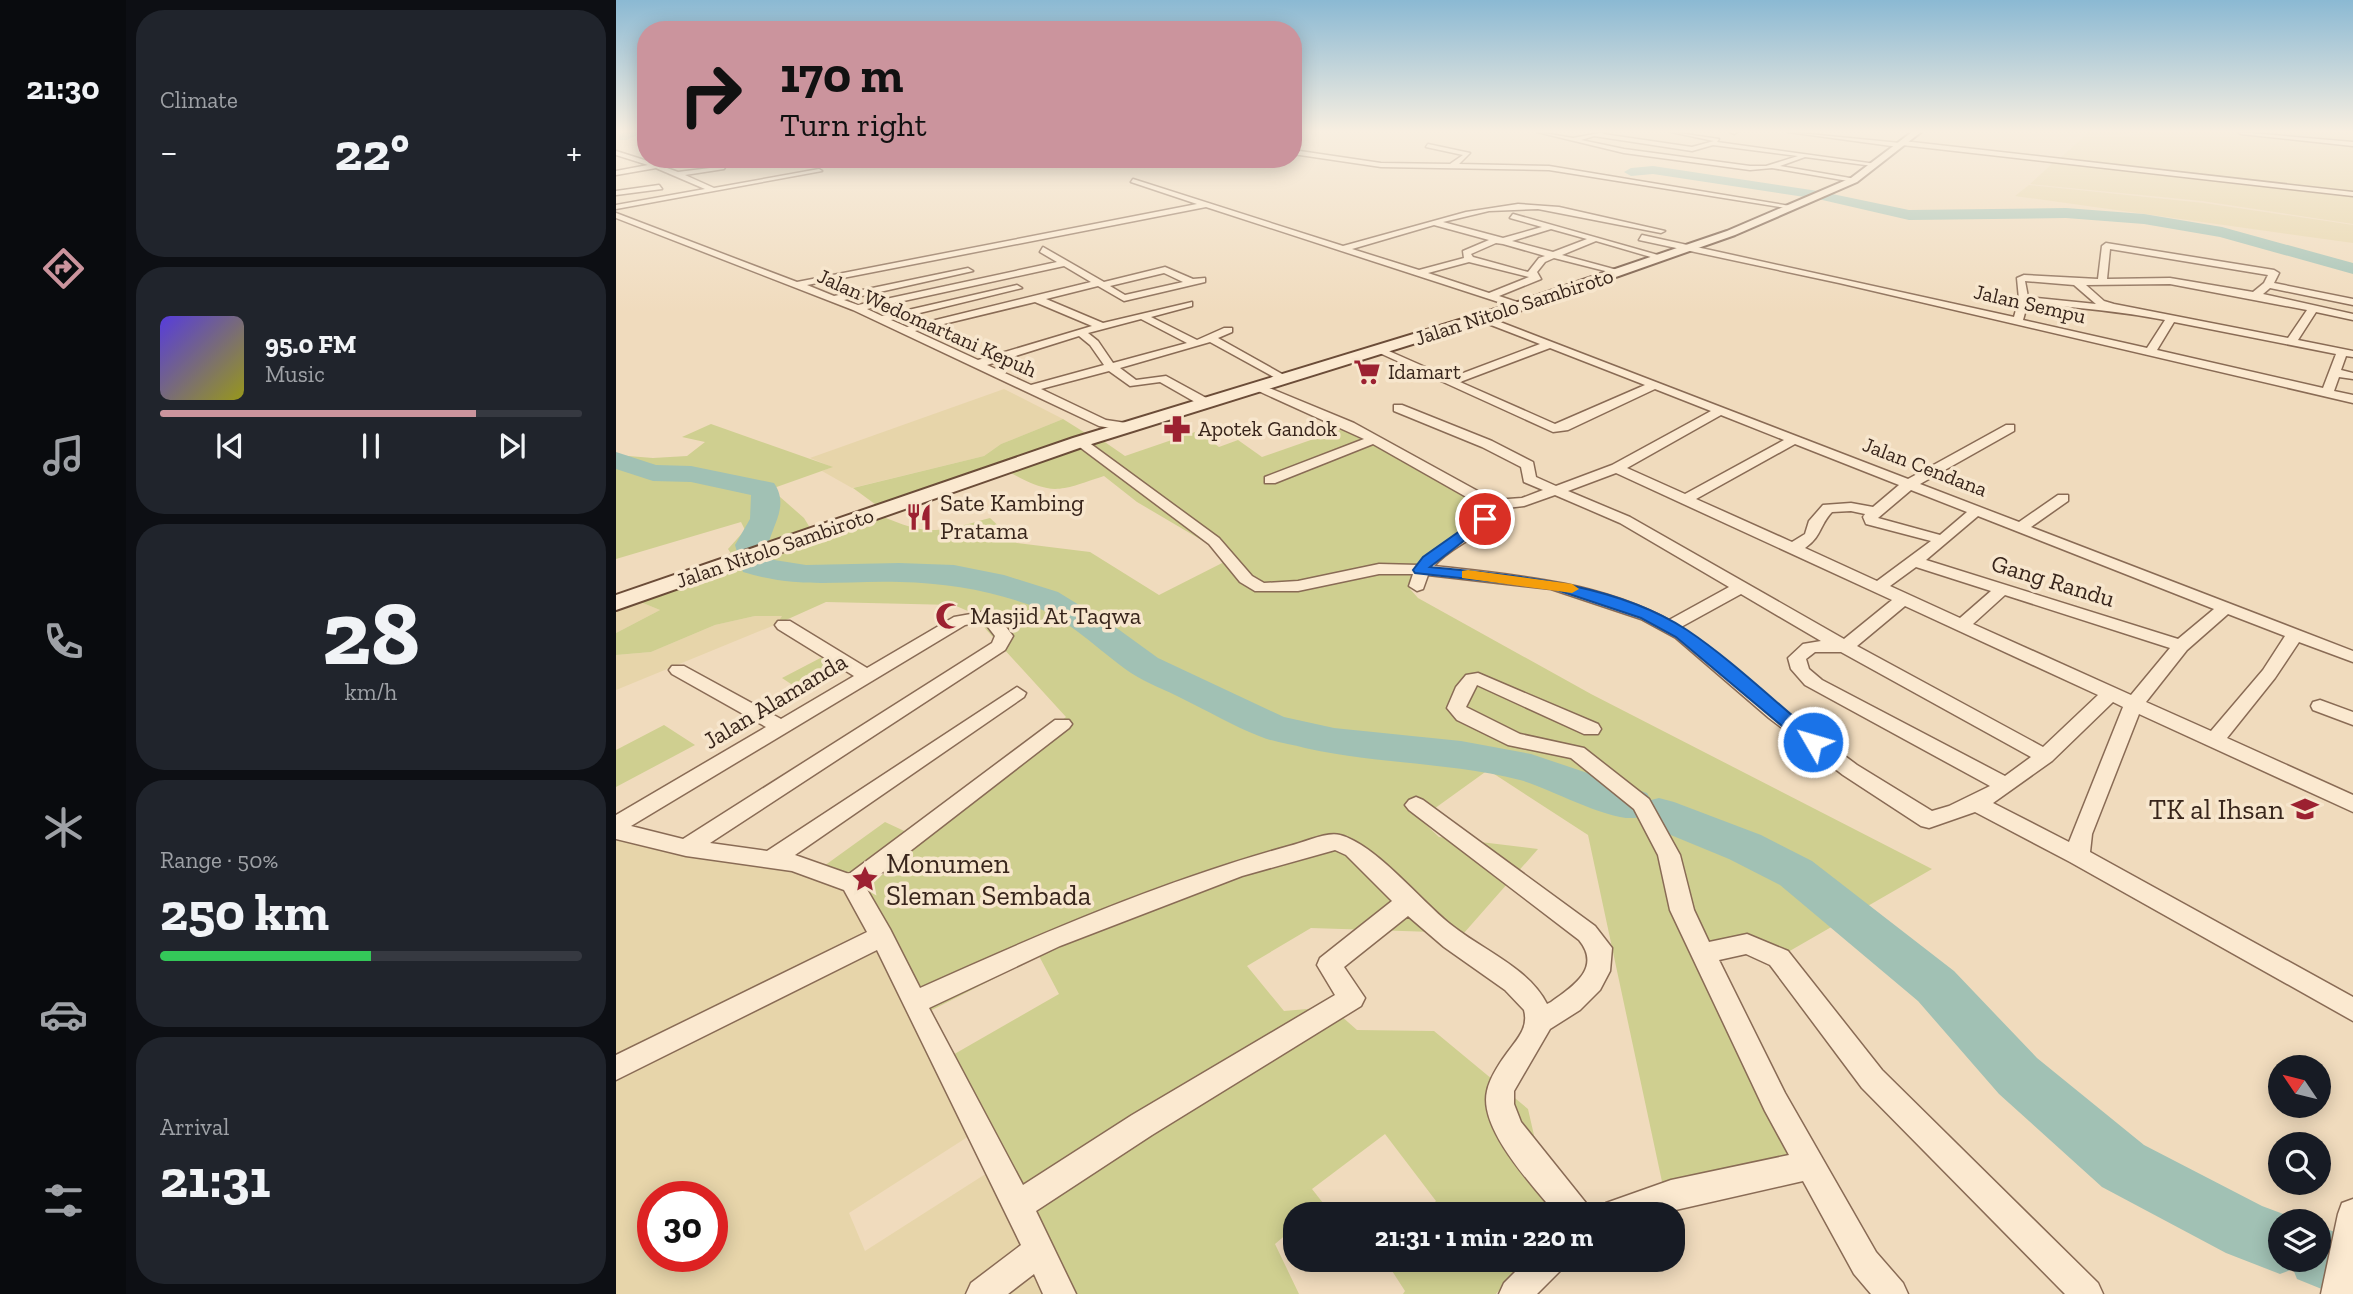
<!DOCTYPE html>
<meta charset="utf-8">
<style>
body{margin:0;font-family:"Zilla Slab",serif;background:#20242c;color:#f1f3f6;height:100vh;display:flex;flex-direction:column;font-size:26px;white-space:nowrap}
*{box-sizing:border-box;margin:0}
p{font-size:23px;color:#9ea1a6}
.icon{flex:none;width:38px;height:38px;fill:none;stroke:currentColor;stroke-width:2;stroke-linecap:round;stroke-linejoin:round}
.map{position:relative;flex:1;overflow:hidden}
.details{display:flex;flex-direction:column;gap:10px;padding:10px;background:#0d0f14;width:490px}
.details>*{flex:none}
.top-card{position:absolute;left:21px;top:21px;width:665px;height:147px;border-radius:28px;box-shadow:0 4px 18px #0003;background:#cb949d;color:#111;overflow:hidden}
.needle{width:46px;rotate:305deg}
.buttons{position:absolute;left:1652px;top:1055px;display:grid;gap:14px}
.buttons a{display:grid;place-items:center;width:63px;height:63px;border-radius:50%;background:#171b24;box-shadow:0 4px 18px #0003;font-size:35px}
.speed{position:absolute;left:21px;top:1181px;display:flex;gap:14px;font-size:35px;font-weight:700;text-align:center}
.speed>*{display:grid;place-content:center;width:91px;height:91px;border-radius:50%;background:#171b24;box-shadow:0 4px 18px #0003;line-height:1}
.speed .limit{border:10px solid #d22;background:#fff;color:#111}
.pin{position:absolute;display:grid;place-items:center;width:60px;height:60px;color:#fff;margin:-30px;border:4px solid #fff;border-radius:50%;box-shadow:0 2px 7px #0007}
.me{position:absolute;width:77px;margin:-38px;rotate:308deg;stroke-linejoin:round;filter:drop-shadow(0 0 5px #0008)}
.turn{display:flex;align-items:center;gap:24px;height:147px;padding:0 28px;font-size:32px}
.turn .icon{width:91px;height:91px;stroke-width:2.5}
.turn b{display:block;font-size:49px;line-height:60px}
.big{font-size:52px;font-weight:700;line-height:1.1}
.details .tile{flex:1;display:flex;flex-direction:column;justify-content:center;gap:10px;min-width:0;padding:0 24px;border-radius:28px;background:#20242c}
.details .dial{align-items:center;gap:0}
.dial b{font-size:91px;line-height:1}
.song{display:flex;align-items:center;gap:21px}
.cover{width:84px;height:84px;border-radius:10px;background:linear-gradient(135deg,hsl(250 70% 55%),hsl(60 70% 35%))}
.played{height:7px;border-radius:4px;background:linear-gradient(90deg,#cb949d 75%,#363941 75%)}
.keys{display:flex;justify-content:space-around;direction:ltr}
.heat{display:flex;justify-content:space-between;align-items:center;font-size:38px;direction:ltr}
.charge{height:10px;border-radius:5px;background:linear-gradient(90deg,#34c759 50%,#363941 0)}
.trip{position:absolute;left:667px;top:1202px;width:402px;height:70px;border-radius:28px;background:#171b24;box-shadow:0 4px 18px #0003;font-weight:700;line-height:70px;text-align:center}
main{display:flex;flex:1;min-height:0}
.menu{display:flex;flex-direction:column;width:126px;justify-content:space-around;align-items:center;background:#090b0e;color:#9ea1a6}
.menu .icon{width:49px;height:49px}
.menu .on{color:#cb949d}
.menu b{font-size:32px;color:#f1f3f6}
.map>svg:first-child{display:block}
</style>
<main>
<nav class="menu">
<b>21:30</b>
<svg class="icon on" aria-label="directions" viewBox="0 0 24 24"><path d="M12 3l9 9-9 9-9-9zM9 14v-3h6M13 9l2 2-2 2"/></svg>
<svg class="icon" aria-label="music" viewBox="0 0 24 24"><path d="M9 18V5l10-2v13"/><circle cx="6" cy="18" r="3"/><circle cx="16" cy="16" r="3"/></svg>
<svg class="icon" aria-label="phone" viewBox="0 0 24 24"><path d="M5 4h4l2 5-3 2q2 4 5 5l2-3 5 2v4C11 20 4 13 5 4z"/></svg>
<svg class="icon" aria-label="climate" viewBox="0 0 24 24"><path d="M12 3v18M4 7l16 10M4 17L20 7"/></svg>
<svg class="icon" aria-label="car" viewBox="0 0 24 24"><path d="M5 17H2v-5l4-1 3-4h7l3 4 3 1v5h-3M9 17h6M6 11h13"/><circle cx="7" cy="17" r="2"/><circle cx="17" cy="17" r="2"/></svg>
<svg class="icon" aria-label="filters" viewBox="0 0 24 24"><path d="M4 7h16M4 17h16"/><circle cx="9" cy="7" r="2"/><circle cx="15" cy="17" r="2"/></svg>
</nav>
<section class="details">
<div class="tile"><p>Climate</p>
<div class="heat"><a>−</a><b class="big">22°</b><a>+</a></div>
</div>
<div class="tile">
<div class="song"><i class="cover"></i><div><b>95.0 FM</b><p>Music</p></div></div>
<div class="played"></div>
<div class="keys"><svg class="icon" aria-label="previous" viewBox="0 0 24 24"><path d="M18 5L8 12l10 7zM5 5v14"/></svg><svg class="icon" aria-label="pause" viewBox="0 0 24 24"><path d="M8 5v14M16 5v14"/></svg><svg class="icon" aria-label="next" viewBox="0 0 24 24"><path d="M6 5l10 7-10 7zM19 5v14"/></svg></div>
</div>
<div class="tile dial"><b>28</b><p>km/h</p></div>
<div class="tile"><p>Range · 50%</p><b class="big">250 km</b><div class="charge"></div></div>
<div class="tile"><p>Arrival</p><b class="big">21:31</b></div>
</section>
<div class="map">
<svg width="1737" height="1294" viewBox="0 0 1737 1294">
<rect width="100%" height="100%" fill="#f0dbbd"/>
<path fill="#e7d5aa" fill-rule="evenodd" d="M1473 132H1519L1498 136 1503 137 1529 132H1622L1654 135 1657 132H1737V193L1442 160Z
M1439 161 1737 195V224L1586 201 1414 184Z
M1413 185 1588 203 1737 225V243L1399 196Z
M388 389 447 419 385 444 368 456 236 488 206 471 216 467 194 458Z
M17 599 44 610 0 633V604Z
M139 616H167L161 624 0 690V655L35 652 99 625Z
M0 827 240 880 364 1129 233 1213 249 1251 382 1166 444 1294H0ZM37 1197H96V1256H37Z"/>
<path fill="#cfcf90" d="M447 419 471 434 267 510 237 488 368 456 385 444Z
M95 424 217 467 155 489 188 518 199 536 263 515C313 537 323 532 374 518L401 543 474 552 543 595 616 558 521 502 488 476C440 492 437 496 391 471L483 438 509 456 582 431 603 447 622 440 646 457 732 427 876 505 879 524 804 566 794 589 802 598 975 694 1316 869 1165 956 1129 941 1079 951 1184 1164 1048 1191 972 835 872 770 804 819 823 837 922 849 848 933 695 928 631 966 668 1011 715 1007 741 1030 818 1031 912 1109 936 1214H806L820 1201 769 1134 696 1189 707 1203 694 1214H679V1227L659 1244 683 1294H443L328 1060 443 994 423 956 304 1016 240 880 208 866 269 822 299 836 450 717 354 612 338 605 210 602 161 624 166 616H139L99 625 35 652 0 655V633L44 610 17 599 121 563 112 549 129 530 125 522 0 559V455L37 458 71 456 89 442 66 437Z
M214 653 226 660 178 686 166 678Z
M48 725 79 745 0 787V750Z
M769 1260H911L880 1294H787L789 1291Z"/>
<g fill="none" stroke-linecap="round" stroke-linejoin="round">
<path fill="#a1c1b4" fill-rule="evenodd" d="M10 132H27L11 140H3V134Z
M1037 166 1202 191 1293 210 1450 208 1528 214 1606 227 1737 263V274L1604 237 1528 224 1450 218 1293 220 1202 199 1037 174 1015 176 1008 172 1015 168Z
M0 452 40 465 75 466 158 483C177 511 147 533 152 559L190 565 283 563 338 565 388 575 442 592 502 629 542 658 668 717 718 728 845 741 915 754 1031 793 1035 800 1043 798 1058 802 1145 835 1196 861 1338 971 1421 1058 1528 1145 1646 1206 1686 1221 1664 1222V1260H1703V1226L1737 1239V1294H1718L1681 1279 1677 1269 1664 1274 1610 1253 1486 1187 1383 1094 1302 1001 1164 885 1113 859 1028 824 1024 817C998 825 932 787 904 780 833 762 760 764 689 748 674 744 657 742 643 736 617 726 592 711 567 699 550 690 530 683 515 673 483 651 451 617 414 605 371 590 330 583 284 582 226 580 185 590 127 572L119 545 134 519 135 495 75 482 37 481 0 469Z"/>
<defs>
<path id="street" d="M921 132 957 138 989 132 987 134 1076 147 1098 141 1055 132 1103 139 1101 142 1260 164 1257 166 1189 157 1164 166 1240 179 1238 182 1156 168 1134 170 1008 153ZM978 136 1076 151 1097 145 1182 156 1150 166H1134L1008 149 965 140Z
M1114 132H1121L1118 134Z
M1172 132 1284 143 1287 141 1737 192V196L1286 145 1283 147Z
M1622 132 1737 142V146L1625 134Z
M812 144 854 153 843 164 933 166 1180 207 1176 209 933 170 765 167 677 154V150L765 163 834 164 847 155 810 147Z
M0 151 41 164 84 159 48 167 62 172 110 166 108 169 69 175 98 188 203 169 206 171 0 209V205L89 189 40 168 0 175V171L32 165 0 155Z
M390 159 456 162 453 164Z
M517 179 727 246 850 212 902 204 943 207 1049 231 1045 233 922 209 873 211 827 222 887 238 926 227 894 218 897 214 1049 257 1045 260 980 241 946 255 1005 271V275L938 258 929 262 921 272 925 279 883 296 907 304V308L904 309 590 207 191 285 218 296 352 268 357 271 228 300 242 305 441 262 424 252 427 247 488 282 549 267 577 279 589 278V282L508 301 482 286 430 299 487 323 576 302V306L535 317 581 340 608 328H616V332L602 338 675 379 665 381 594 342 504 368 520 380 550 376 594 400V406H586L544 382 514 386 493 371 425 389 490 420 517 424 519 427 513 431 483 426 237 310 0 218V213L181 282 581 204 515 182ZM818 225 873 240 847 251 848 258 803 270 736 249ZM935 229 971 239 937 252 896 241ZM880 243 887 244 929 256 923 258 912 272 857 257 855 254ZM853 262 913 277 873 293 812 273ZM448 266 475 282 291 327 275 320 406 288 401 285 266 316 251 309ZM548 273 567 282 509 295 494 286ZM419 302 476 326 362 360 299 331ZM525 319 571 343 497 363 482 341 472 333ZM463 336 474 345 488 365 415 385 371 365Z
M43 185 46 189 0 195V191Z
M1026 235 1398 317 1403 299 1401 278 1408 275 1482 279 1486 246 1490 243 1658 270 1663 273 1658 283 1737 299V305L1654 288 1647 294 1737 314V320L1700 312 1682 340 1737 351V357L1730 356 1725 370 1737 373V379L1723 377 1718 391 1737 395V403L1223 283 1023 240ZM1494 249 1652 275 1648 283 1637 292 1554 278 1491 279ZM1409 281 1458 285 1480 304 1412 297ZM1554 284 1691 310 1672 338 1498 304 1488 301 1470 285ZM1412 302C1458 308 1503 311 1549 320L1531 348 1407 320ZM1558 322 1720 354 1707 388 1541 350Z
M866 315 1292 479 1390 425H1398V431L1304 484 1403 522 1442 495H1452V501L1415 527 1737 651V662L1683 642 1659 678 1611 738 1737 795V812L1523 714 1476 834 1474 852 1737 997V1021L1454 862 1359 812 1313 828 1305 826 1227 775 1153 718 1060 638 1025 619 935 589 812 575 807 589 801 591 793 586 797 574H763L682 591H639L624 582 593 544 457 442 458 439H468L603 538 636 576 648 583 682 581 763 564 803 565C820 542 858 533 868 507L757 444 659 483H649V477L748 439 638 389V385H646L738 423 878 500 906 498 927 490 908 482 905 467 866 447 778 411V405H786L876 441 917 462 920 477 940 486 996 465 1095 411 1039 389 952 430 937 432 757 350 766 348 834 378 924 344 862 320V316ZM934 348 1029 385 939 424 844 382ZM1105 415 1168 440 1069 494 1011 468ZM1179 444 1283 485 1257 507 1235 503 1207 505 1193 521 1189 534 1176 542 1080 499ZM1000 473 1276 600 1228 639 1014 517 952 491ZM1295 490 1351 512 1324 535 1262 518ZM939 495 1004 523 1113 587 1053 620C980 581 898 575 818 566 836 544 871 537 882 509L908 506ZM1235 511 1249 514 1247 517 1250 524 1315 541 1261 581 1189 548C1206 536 1203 526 1216 512ZM1362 516 1598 609 1562 639 1310 560ZM1300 567 1375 591 1344 618 1274 586ZM1125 594 1205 641 1187 644 1172 658 1175 669 1189 685 1374 786 1333 806 1316 811 1241 765 1167 710 1065 627ZM1389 595 1554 648 1515 695 1357 624ZM1289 606 1482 695 1427 747 1241 646ZM1612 614 1669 636 1647 670 1595 731 1530 702 1571 650ZM1199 652H1225L1415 757 1389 776 1206 680 1193 669 1190 659ZM1497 702 1507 707 1453 842 1377 803 1436 761Z
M366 612 384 619 397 636 389 650 94 843 151 851 401 687 410 693 408 697 179 855 233 874 439 720H453L456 724 453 728 249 886 274 929 304 988C424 934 546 881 673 846 687 843 711 831 724 835 760 845 803 899 834 924 866 950 912 967 931 1004L935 1002C957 986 986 968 963 940L793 810 789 805 793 800 800 797 807 800 979 926 996 948 994 971 984 990 964 1010 934 1029 898 1091V1104L905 1122 970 1203 974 1214H940C918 1187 862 1129 871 1091 874 1077 883 1064 891 1053 901 1039 913 1028 908 1010L889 990 828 947 792 916 728 967 749 998 745 1006 536 1135 420 1211 460 1294H427L418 1274 392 1294H350L355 1283 405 1245 261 950 0 1080V1055L251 932 228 890 176 871 70 856 0 839V815L150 727 56 674 53 670 56 666H68L165 719 238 676 162 629 159 625 162 621H174L251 668 338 617ZM364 622 372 627 379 636 376 643 67 839 15 826 349 625ZM719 850 730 855 776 901 704 958 701 965 719 995 516 1115 407 1185 313 1008 444 946 626 876Z
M862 673 982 724 985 729 982 734H968L861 685 850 707 904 734 968 748 1033 799 1064 855 1078 910 1093 942 1131 934 1172 951 1266 1070 1482 1283 1487 1294H1449L1246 1088 1154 965 1130 954 1103 960 1169 1093 1260 1252 1287 1283 1292 1294H1255L1238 1274 1187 1181 1042 1214H986L990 1203 1055 1180 1173 1155 1149 1111 1054 910 1042 855 1018 809 955 758 892 745 841 720 831 708 840 687 850 675Z
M1704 700 1737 712V725L1697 710 1695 706 1697 702Z
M1737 1199V1294H1705L1722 1214 1726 1203Z
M911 1260H949L944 1271 921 1294H883L888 1283Z"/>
<path id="secondary" d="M1296 132H1305L1241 182 1119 235 909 309 469 446 0 610V595L457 438 899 303 1111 231 1235 178Z"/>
</defs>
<use href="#street" stroke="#896b55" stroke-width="3"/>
<use href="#secondary" stroke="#6b4c38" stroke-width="4"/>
<use href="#street" fill="#fbe9d0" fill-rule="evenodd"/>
<use href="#secondary" fill="#fbe9d0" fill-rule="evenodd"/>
</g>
<linearGradient id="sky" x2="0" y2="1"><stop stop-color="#8bb9d3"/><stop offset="0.42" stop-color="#f8efe1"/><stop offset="1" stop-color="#f8efe1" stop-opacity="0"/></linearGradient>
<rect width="1737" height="313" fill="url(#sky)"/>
<path fill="#1a73e8" stroke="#114b97" stroke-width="2" d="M865 516 876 519 814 567C899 576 997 582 1071 630 1116 660 1160 703 1203 738L1206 742 1203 747H1191L1060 637 1025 618 935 588 799 573 797 570 807 557Z"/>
<path fill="#f59e0b" d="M852 570 956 584 963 589 956 593 846 578V571Z"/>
<defs>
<symbol id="supermarket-bare" viewBox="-9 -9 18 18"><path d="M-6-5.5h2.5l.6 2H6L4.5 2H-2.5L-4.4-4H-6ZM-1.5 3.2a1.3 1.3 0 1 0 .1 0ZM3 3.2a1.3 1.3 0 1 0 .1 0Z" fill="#9c2131" stroke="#f7e6cd" stroke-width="2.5" paint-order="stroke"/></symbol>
<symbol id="pharmacy-bare" viewBox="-9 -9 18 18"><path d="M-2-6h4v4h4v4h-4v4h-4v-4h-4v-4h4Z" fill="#9c2131" stroke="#f7e6cd" stroke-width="2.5" paint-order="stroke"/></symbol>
<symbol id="restaurant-bare" viewBox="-9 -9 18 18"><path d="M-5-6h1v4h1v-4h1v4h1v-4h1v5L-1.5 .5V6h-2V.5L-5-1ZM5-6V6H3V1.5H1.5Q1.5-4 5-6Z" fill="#9c2131" stroke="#f7e6cd" stroke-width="2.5" paint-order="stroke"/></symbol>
<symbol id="mosque-bare" viewBox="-9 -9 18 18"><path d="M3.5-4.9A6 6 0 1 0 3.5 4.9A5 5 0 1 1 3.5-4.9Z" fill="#9c2131" stroke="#f7e6cd" stroke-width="2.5" paint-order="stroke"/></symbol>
<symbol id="school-bare" viewBox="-9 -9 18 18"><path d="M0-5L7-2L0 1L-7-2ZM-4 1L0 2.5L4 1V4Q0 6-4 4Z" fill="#9c2131" stroke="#f7e6cd" stroke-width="2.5" paint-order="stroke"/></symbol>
<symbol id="sight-bare" viewBox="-9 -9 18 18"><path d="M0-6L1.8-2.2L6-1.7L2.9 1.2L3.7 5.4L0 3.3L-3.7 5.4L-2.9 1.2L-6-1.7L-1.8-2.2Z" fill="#9c2131" stroke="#f7e6cd" stroke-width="2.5" paint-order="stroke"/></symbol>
</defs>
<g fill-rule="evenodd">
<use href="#supermarket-bare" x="732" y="353" width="38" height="38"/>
<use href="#pharmacy-bare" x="542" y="410" width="38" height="38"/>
<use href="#restaurant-bare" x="284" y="498" width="38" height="38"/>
<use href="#mosque-bare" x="314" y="597" width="38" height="38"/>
<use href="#school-bare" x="1670" y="790" width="38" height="38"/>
<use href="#sight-bare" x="230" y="860" width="38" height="38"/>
</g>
<g text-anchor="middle" stroke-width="7" stroke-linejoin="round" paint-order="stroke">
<g font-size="21" fill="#38251b" stroke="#f7e6cd">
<text transform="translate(1414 304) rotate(13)" y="7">Jalan Sempu</text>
<text transform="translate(898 307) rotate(-18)" y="7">Jalan Nitolo Sambiroto</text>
<text transform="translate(311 323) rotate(24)" y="7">Jalan Wedomartani Kepuh</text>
<text transform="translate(1309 467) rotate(21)" y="7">Jalan Cendana</text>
<text transform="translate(159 548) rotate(-19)" y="7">Jalan Nitolo Sambiroto</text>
</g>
<g font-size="21" fill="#38251b" stroke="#f7e6cd" text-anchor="start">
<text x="772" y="379">Idamart</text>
<text x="582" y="436">Apotek Gandok</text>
</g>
<g font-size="24" fill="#38251b" stroke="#f7e6cd" text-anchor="start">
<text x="324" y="511">Sate Kambing<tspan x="324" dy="28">Pratama</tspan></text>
<text x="354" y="624">Masjid At Taqwa</text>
</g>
<g font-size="24" fill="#38251b" stroke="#f7e6cd">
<text transform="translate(1437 581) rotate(17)" y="8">Gang Randu</text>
<text transform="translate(159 701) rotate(-31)" y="8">Jalan Alamanda</text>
</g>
<g font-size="28" fill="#38251b" stroke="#f7e6cd" text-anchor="end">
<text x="1668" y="819">TK al Ihsan</text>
<text x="270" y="873" text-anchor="start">Monumen<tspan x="270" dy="32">Sleman Sembada</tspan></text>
</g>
</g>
</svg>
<div class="buttons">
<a><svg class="needle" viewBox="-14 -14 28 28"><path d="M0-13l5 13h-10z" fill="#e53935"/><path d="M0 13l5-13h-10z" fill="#9ea1a6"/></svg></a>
<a><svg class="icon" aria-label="search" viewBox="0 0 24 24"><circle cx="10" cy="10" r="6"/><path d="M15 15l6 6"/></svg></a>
<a><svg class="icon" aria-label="layers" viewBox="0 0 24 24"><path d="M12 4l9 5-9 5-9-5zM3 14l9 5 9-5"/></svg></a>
</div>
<div class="speed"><div class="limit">30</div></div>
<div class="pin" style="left:869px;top:519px;background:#d93025"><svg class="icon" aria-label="arrive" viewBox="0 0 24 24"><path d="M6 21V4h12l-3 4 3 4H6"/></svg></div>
<svg class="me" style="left:1197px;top:742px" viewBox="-20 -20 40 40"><circle r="17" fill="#1a73e8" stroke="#fff" stroke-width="3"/><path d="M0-11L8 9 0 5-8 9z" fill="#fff"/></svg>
<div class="trip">21:31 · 1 min · 220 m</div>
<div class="top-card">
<div class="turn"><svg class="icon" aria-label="right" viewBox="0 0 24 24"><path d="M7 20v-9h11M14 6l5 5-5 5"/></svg><div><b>170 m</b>Turn right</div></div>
</div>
</div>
</main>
